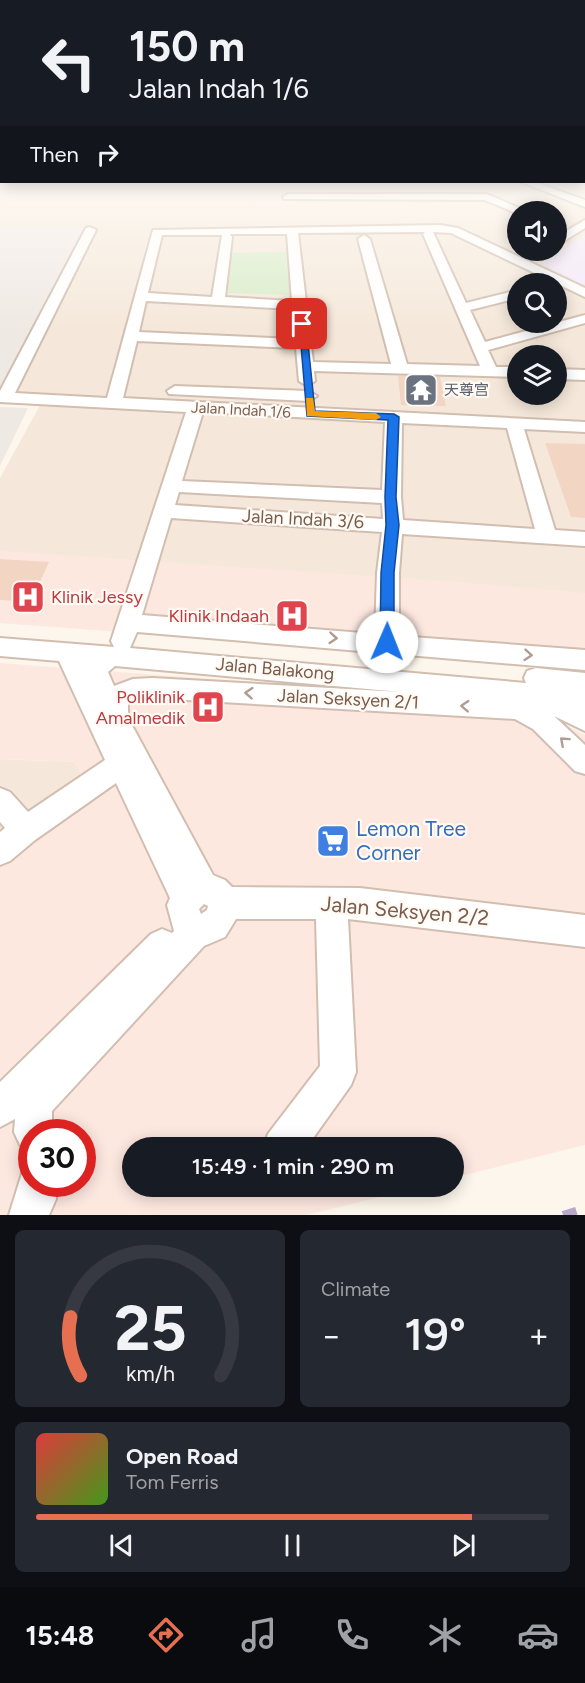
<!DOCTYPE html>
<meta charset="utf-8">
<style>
body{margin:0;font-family:Figtree,"Noto Sans SC",sans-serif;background:#242831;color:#f1f3f6;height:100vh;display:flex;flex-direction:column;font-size:22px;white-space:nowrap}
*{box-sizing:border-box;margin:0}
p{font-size:20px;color:#9ea1a6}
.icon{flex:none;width:33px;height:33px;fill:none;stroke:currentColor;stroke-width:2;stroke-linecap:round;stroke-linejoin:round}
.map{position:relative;height:1215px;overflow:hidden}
.details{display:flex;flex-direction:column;gap:15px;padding:15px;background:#0d0f14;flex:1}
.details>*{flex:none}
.banner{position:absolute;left:0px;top:0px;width:585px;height:183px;box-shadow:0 3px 15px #0003;background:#171b24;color:#f1f3f6;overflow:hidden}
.tools{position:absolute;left:507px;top:201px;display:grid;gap:12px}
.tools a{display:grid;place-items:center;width:60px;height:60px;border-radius:50%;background:#171b24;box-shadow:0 3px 15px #0003;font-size:30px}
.speed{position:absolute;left:18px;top:1119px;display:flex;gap:12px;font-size:30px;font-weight:700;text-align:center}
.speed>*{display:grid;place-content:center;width:78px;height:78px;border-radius:50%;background:#171b24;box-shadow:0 3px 15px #0003;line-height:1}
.speed .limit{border:9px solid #d22;background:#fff;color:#111}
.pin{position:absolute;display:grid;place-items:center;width:51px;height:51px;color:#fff;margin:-26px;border-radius:12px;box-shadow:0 3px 9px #0006}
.me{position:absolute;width:66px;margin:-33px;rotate:1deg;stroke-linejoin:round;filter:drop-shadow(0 0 4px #0008)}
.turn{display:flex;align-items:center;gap:21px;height:126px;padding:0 30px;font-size:27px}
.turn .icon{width:78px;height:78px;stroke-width:2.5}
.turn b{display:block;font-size:42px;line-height:51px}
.then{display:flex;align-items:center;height:57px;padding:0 30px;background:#0003;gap:12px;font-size:22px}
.big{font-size:45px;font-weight:600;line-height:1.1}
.details .widget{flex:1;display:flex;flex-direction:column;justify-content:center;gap:9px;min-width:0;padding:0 21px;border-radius:9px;background:#242831}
.details .dial{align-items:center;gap:0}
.dial svg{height:156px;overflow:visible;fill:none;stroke:#363941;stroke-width:7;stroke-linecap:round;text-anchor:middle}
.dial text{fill:#f1f3f6;stroke:none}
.song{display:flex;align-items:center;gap:18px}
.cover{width:72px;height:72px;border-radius:9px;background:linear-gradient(135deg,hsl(0 70% 55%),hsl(100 70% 35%))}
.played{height:6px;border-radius:3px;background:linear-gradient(90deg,#e76f51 85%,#363941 85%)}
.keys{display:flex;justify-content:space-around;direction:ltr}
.heat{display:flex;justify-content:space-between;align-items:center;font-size:33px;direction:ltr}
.details .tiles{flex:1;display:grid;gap:15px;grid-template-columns:1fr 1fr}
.widget:last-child{grid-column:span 2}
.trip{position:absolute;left:122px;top:1137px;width:342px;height:60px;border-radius:30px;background:#171b24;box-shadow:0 3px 15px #0003;font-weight:600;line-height:60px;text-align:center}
.tab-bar{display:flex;height:96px;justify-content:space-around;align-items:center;background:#090b0e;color:#9ea1a6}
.tab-bar .icon{width:42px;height:42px}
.tab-bar .selected{color:#e76f51}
.tab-bar b{font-size:27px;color:#f1f3f6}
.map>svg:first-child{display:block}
</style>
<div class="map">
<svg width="585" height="1215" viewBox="0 0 585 1215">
<rect width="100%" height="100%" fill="#fdf6ec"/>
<path fill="#f5e8da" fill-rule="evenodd" d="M0 162 2 182H584L585 162V663L0 622V478L45 396 0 393V388L86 228 0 229ZM518 212H556V250H518ZM518 284H556V322H518ZM518 356H556V394H518Z
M0 759 75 762 89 792 0 867Z"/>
<path fill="#fde8e0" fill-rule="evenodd" d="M0 551 455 582 585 593V655L124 618 119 632 0 623Z
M0 663 521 702 585 735V1145L453 1178V1148H132V1186L420 1187 307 1215H0V867L89 792 75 762 0 759ZM32 1132H82V1184H32Z"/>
<path fill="#efe9e4" d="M0 228H86L0 388Z
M0 407 28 408 0 466Z"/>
<path fill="#f3e8fa" d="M585 235V286L540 264Z"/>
<path fill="#d8ecc9" d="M285 252 290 295 227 293 229 253Z"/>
<path fill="#f3d5c3" d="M398 376 440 377 446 406 401 405Z
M545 443 585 444V518L571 517Z
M0 559 49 562 31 602 0 600Z"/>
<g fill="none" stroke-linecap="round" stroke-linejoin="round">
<defs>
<path id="minor" d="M2 172V180H0V173Z
M584 172H585V179H584Z
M521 182H534L585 200V207Z
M288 194H487L528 212H518V214L485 200 284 199 283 197Z
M585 220V228L556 246V237Z
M440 225 458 228 585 288V297L451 233 433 232 466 303 518 290V298L470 310 485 342 585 315V323L488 350 496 367H518V377L314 371 315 381 307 386 299 381 296 348 137 341 123 398 585 422V432L524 429 555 530 585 532V546L402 534 399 573V636L585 650V670L137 632 130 648 526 683 524 678 527 671 536 668 585 673V731L554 716 585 745V774L575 771 533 729 515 719 152 698 128 702V718L213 875 225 880 232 887 360 888 585 915V947L348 919 356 1072 351 1085 306 1148H263L268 1134 320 1066 316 919H236L225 937 204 946 52 1111V1132H32V1150L20 1145 14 1132 15 1119 0 1127V1082L151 934 162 929 172 933 174 931 167 905 170 898 116 783 35 840 10 861 0 865V832L5 828 0 822V788L10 792 28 812 105 760 59 661 0 656V638L114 647 111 641 186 412 0 402V391L86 228 90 227 96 230 15 393 107 398 153 230ZM425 232 423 234 480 366 407 364 370 239 364 235 358 239 391 364 313 362 298 233ZM230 234H287L292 301 225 297 232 237ZM162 235H222L212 297 148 293ZM146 301 293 309 296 339 139 332ZM203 412 385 422 382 490 182 481ZM402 423 507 428 535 529 403 520 401 497ZM179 492 382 503 383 519 175 505ZM171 518 382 532 377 573 375 634 142 615ZM115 666 401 692 152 678 133 679 114 686 108 672ZM204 904 208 906 207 910 201 914 199 909Z
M556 369 585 370V380L556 379Z
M175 386 309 391 317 396 309 401 169 394 167 391Z
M32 1167V1184H57L56 1199 49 1215H9L23 1170Z"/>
</defs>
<use href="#minor" stroke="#d1beb0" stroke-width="4"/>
<use href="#minor" fill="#fff" fill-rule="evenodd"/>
<path stroke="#b9a8c9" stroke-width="8" stroke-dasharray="14 10" stroke-linecap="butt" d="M563 1215 585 1208"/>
</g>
<defs><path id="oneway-chevron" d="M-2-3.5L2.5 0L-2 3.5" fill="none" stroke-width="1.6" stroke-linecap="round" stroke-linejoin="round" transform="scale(1.5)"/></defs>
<g stroke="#af9d94">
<use href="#oneway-chevron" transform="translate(333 638) rotate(4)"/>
<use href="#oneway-chevron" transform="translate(528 655) rotate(5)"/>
<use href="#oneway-chevron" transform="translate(249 693) rotate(-176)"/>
<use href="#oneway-chevron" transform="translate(465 706) rotate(-177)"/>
<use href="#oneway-chevron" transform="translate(564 741) rotate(-138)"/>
</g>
<linearGradient id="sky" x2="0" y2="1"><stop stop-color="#97c7e8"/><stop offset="0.49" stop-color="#fefbf6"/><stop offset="1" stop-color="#fefbf6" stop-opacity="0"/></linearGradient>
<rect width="585" height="332" fill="url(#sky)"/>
<path fill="#1a73e8" stroke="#114b97" stroke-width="1.5" d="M299 322 306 324 315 411 394 414 399 417 396 497 399 525 394 573V642L392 646H382L380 642 381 573 386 525 385 497 388 420 307 416Z"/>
<path fill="#f59e0b" d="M306 398H313L315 411 376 413 381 417 376 420 307 416Z"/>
<defs>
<symbol id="temple-square" viewBox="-11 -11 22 22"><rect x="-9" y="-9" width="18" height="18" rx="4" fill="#6b7280" stroke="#fffaf3"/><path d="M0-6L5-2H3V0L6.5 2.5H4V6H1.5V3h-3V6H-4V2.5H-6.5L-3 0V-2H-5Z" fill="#fff"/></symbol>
<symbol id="hospital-square" viewBox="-11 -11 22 22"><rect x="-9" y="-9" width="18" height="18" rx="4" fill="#e0444e" stroke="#fffaf3"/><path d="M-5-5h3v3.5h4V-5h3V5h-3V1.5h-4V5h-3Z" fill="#fff"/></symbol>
<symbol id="supermarket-square" viewBox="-11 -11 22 22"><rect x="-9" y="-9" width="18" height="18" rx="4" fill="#3f7fe0" stroke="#fffaf3"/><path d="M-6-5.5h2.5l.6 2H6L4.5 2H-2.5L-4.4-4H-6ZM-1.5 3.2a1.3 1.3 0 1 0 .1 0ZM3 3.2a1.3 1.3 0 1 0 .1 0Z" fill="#fff"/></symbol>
</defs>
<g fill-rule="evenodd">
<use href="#temple-square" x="402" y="371" width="38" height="38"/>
<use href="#hospital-square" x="9" y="578" width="38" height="38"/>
<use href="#hospital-square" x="273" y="597" width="38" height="38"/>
<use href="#hospital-square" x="189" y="688" width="38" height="38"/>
<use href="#supermarket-square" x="314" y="822" width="38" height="38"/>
</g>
<g text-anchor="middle" stroke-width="4.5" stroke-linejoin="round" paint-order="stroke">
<g font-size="15" fill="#5b616d" stroke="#fffaf3" text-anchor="start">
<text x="444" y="395">天尊宫</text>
</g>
<g font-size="15" fill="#7a5c4d" stroke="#fffaf3">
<text transform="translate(241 410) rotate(3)" y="5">Jalan Indah 1/6</text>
</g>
<g font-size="18" fill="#7a5c4d" stroke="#fffaf3">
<text transform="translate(303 519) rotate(3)" y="6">Jalan Indah 3/6</text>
<text transform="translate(275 669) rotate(5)" y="6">Jalan Balakong</text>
<text transform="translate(348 699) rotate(3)" y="6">Jalan Seksyen 2/1</text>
</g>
<g font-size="18" fill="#be3a42" stroke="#fffaf3" text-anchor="end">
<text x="51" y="603" text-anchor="start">Klinik Jessy</text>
<text x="269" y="622">Klinik Indaah</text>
<text x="185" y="703">Poliklinik<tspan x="185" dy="21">Amalmedik</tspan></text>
</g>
<g font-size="21" fill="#366cbe" stroke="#fffaf3" text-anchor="start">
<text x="356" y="836">Lemon Tree<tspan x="356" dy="24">Corner</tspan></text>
</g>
<g font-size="21" fill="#7a5c4d" stroke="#fffaf3">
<text transform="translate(405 911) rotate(5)" y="7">Jalan Seksyen 2/2</text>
</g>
</g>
</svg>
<div class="tools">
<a><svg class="icon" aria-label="sound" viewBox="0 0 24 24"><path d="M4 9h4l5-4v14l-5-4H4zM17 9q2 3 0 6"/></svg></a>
<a><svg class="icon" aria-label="search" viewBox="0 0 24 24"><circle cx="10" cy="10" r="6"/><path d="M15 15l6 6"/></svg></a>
<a><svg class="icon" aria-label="layers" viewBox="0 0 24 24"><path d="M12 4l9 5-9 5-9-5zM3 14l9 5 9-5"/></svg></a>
</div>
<div class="speed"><div class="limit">30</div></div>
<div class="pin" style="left:302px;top:324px;background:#d93025"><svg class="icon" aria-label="arrive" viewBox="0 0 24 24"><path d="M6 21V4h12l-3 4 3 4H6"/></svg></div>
<svg class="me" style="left:387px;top:642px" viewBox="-20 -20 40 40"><circle r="19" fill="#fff"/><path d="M0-13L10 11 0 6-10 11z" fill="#1a73e8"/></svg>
<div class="trip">15:49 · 1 min · 290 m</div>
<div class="banner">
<div class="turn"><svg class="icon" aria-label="left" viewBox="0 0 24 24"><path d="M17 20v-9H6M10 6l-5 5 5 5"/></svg><div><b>150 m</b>Jalan Indah 1/6</div></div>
<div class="then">Then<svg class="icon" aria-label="right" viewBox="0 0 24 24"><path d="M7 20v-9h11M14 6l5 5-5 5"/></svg></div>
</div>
</div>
<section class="details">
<div class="tiles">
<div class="widget dial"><svg viewBox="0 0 100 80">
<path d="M14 69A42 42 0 1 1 86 69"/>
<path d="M14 69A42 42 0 0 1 9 39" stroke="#e76f51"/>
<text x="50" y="56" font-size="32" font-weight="700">25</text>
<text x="50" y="72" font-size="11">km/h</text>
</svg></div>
<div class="widget"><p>Climate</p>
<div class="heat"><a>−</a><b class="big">19°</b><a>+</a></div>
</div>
<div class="widget">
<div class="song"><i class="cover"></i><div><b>Open Road</b><p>Tom Ferris</p></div></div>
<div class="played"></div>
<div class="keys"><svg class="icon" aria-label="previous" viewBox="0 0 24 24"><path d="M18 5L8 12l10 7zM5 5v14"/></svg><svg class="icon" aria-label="pause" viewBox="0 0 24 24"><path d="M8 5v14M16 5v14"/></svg><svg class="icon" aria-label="next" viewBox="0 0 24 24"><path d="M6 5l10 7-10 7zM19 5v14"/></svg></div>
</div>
</div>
</section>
<nav class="tab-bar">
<b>15:48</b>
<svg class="icon selected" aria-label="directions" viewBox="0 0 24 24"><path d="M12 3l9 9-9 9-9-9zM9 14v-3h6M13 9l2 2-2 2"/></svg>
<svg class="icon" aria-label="music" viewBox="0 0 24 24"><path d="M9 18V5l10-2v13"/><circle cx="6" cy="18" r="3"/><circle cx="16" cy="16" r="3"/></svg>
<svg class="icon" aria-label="phone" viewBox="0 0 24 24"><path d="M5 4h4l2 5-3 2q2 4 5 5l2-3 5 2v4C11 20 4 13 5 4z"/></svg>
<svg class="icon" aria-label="climate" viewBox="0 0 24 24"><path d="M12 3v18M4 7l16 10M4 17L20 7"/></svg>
<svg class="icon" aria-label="car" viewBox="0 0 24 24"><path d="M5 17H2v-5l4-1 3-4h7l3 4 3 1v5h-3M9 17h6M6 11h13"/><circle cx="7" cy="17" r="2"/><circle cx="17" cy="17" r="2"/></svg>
</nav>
